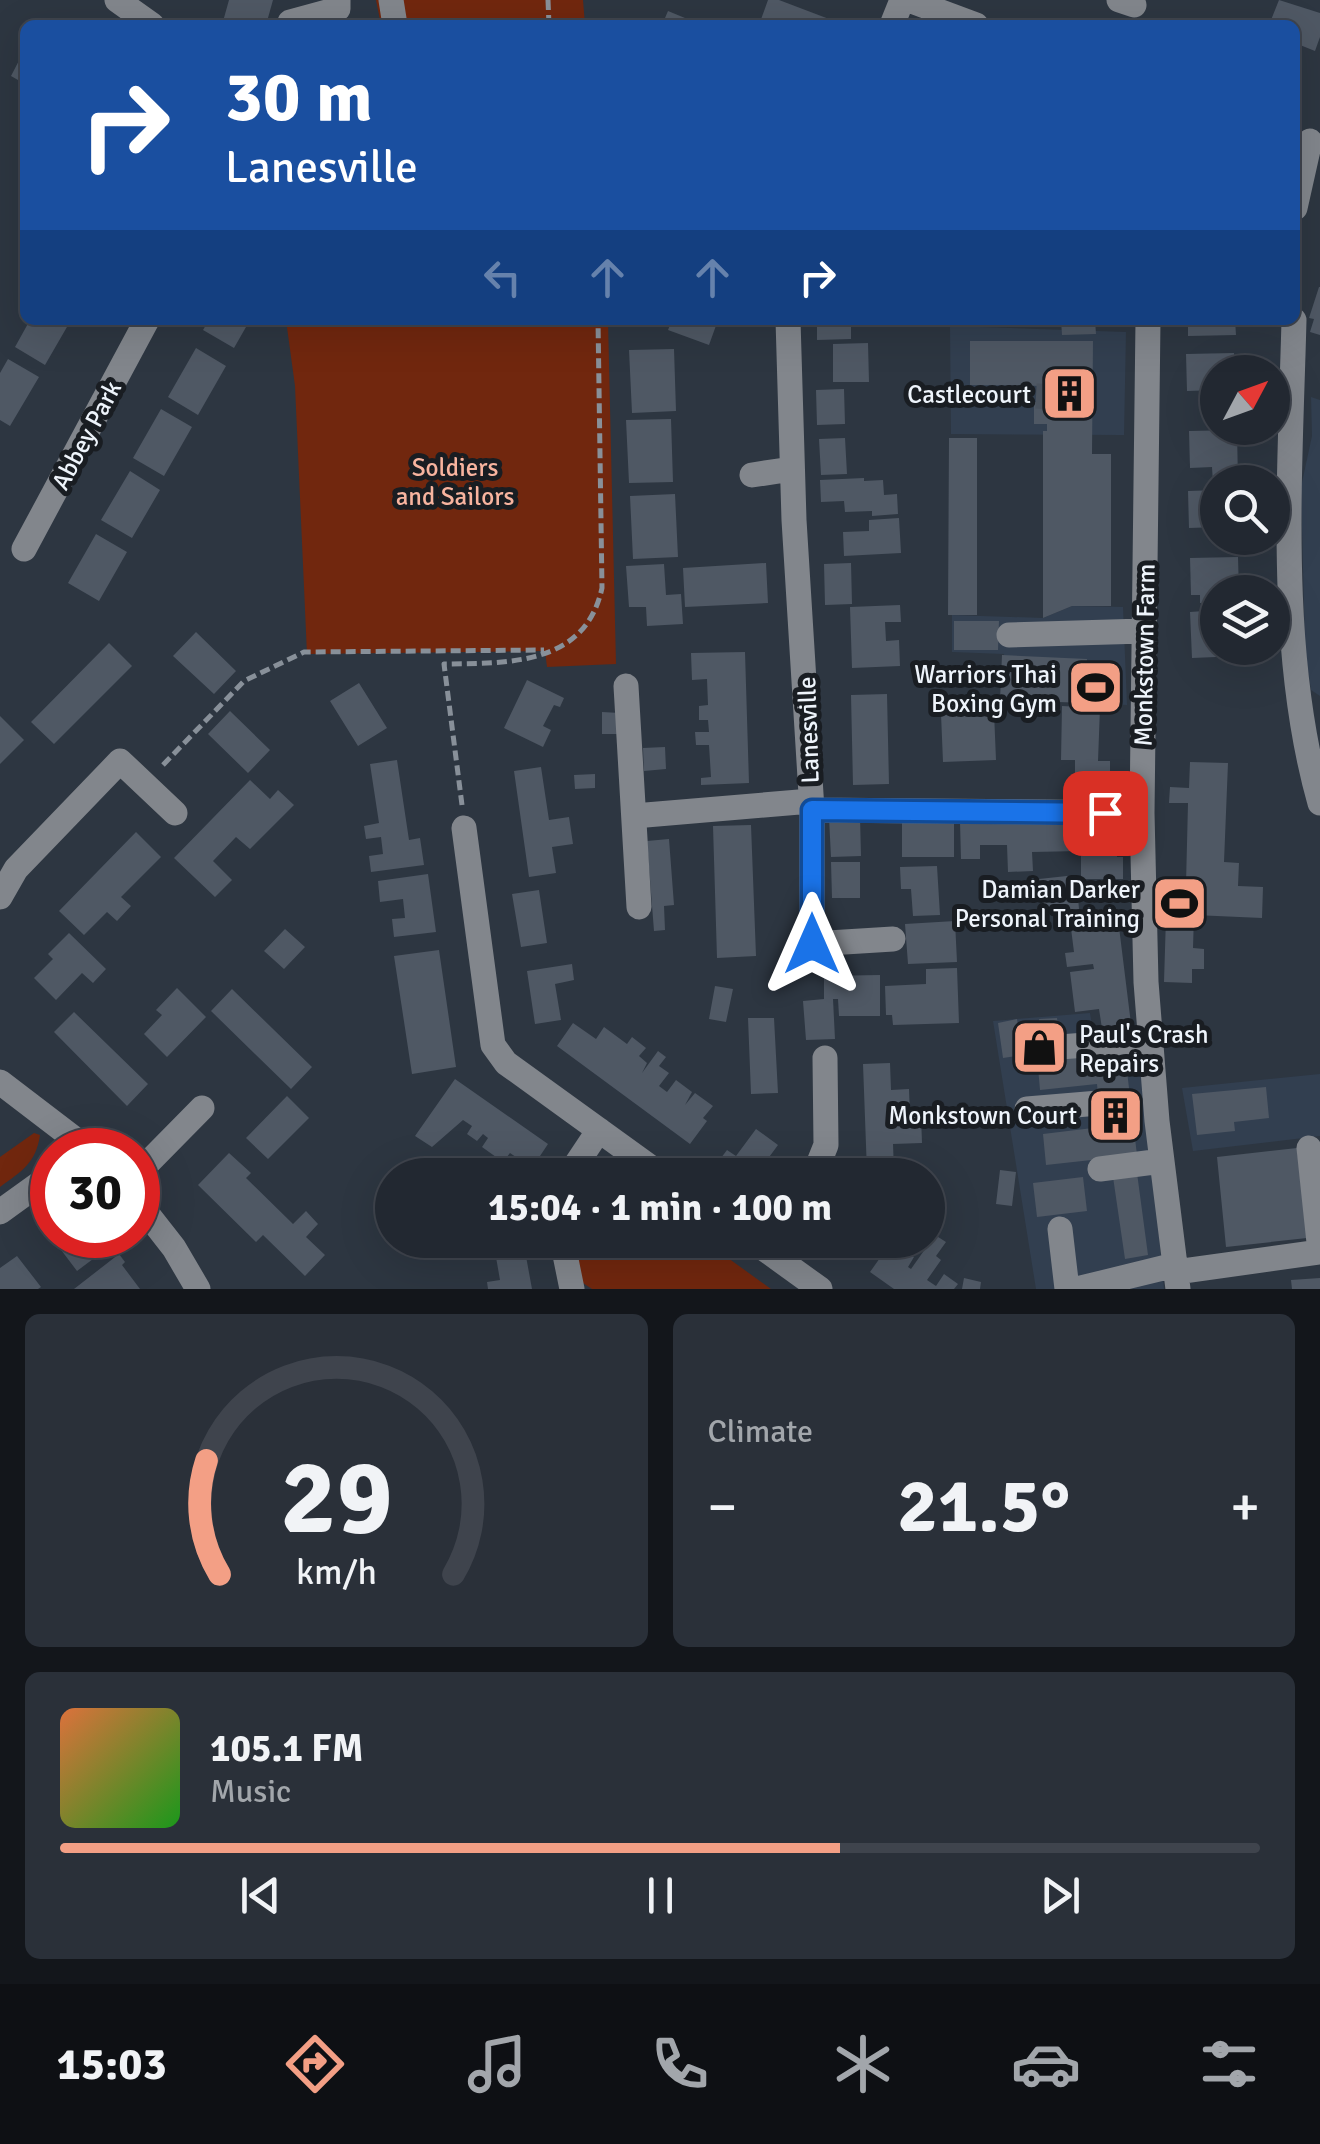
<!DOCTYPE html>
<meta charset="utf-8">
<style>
body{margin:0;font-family:Signika,sans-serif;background:#2a3039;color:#f1f3f6;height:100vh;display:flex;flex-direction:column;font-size:38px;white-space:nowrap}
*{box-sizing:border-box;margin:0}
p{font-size:32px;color:#a2a6ab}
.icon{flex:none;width:55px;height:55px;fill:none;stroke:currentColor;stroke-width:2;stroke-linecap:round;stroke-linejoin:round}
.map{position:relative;height:1289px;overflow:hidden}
.sheet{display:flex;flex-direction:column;gap:25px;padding:25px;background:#13161b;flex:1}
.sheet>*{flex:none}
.guide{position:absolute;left:20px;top:20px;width:1280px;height:305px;border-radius:15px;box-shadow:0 10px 40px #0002,0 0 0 2px #3f444d;background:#1a4fa0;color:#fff;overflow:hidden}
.needle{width:65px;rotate:49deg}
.fabs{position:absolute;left:1200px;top:355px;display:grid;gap:20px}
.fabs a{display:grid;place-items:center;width:90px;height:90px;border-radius:50%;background:#222831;box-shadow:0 10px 40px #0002,0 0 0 2px #3f444d;font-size:50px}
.speed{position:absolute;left:30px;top:1128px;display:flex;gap:20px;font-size:50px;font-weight:700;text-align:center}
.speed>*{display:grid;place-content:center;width:130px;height:130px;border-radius:50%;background:#222831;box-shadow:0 10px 40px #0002,0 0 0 2px #3f444d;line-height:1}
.speed .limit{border:15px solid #d22;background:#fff;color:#111}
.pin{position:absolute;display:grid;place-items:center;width:85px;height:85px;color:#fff;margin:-42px;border-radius:20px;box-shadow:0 5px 15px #0006}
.me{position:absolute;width:110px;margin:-55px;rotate:0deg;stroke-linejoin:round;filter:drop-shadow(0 0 8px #0008)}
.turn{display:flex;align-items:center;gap:35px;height:210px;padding:0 40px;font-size:45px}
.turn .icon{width:130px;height:130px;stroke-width:2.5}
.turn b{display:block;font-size:70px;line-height:85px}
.lanes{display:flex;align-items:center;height:95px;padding:0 40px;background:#0003;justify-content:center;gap:50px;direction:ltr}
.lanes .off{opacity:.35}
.big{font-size:75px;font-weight:800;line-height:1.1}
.sheet .card{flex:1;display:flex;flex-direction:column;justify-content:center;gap:15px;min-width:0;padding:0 35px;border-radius:15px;background:#2a3039}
.sheet .dial{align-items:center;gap:0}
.dial svg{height:260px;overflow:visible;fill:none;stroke:#3f444d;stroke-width:7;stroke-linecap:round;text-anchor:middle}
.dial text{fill:#f1f3f6;stroke:none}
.song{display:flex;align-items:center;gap:30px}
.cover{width:120px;height:120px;border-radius:15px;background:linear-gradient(135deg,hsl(20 70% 55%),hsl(120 70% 35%))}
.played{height:10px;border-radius:5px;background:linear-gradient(90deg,#f39f85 65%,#3f444d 65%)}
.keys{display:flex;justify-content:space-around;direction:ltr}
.heat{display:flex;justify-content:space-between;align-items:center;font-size:55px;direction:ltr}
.sheet .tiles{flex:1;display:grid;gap:25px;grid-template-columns:1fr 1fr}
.card:last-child{grid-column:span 2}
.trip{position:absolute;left:375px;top:1158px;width:570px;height:100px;border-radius:50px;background:#222831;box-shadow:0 10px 40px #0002,0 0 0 2px #3f444d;font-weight:800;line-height:100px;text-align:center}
.tabs{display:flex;height:160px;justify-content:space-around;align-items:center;background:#0e1014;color:#a2a6ab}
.tabs .icon{width:70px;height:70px}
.tabs .active{color:#f39f85}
.tabs b{font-size:45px;color:#f1f3f6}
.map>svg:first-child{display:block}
</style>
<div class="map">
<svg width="1320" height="1289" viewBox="0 0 1320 1289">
<rect width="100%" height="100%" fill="#2d3641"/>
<path fill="#323f50" d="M950 326 1126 332 1124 435 951 434Z
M1311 397 1320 400V696L1311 690 1305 649 1301 487 1312 436Z
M1072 606 1123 607 1127 705 1007 699 1004 654 952 652V615L1043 618Z
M1090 1013 1095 1045 1141 1042 1164 1289H1036L993 1021Z
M1320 1074V1136L1193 1151 1182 1088Z"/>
<path fill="#71270e" d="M376 0H583L585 25H381Z
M286 320H608L616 664 547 667 545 651 307 654 295 386Z
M34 1133 40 1135C36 1163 22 1171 0 1187V1157Z
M572 1240H703L771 1289H592L580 1281Z"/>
<path fill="#4f5864" d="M229 0H273L266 25H222Z
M768 0H779L829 19 827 25H759Z
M1279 0 1320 13V37L1315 51 1295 43V25H1269Z
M668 11 702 25H662Z
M25 49V84L11 76Z
M1319 287H1320V335L1310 332 1314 319 1309 318Z
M30 320H71L45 365 15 347Z
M209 320H250L234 348 203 330Z
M672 320H718L709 345 668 330Z
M817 320H851V339L817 340Z
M1061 320H1095L1096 334 1062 335Z
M1188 320H1235L1236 335 1188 336Z
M970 341H1093L1092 454H1111V606H1072L1043 618V431H1047V424H1034V402H1047V386L970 385Z
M868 343 869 382H833V344Z
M196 348 226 366 198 415 168 397Z
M674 349 676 411 632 413 629 350Z
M1234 353V372H1218V390L1187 391 1186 354Z
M8 359 39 377 10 426 0 420V373Z
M844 389 845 424 817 425 816 390Z
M161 409 192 427 164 476 133 458Z
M671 419 673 482 629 483 626 420Z
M1237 430 1238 482 1213 483 1212 467 1190 468 1189 431Z
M845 438 847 474 821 475 819 439Z
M949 438H977V615H948Z
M130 471 160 490 132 538 101 520Z
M864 478V481L883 480 884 495 897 494 898 514 872 516V511L845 512 844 501 821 502 820 480Z
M1218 490V527L1189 528 1188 491Z
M675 494 678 557 633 559 630 496Z
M899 518 901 553 844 556 843 532 869 531V520Z
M96 534 127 552 99 601 68 583Z
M1238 557 1239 592H1218V603H1200V595H1191L1190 558Z
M766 563 768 603 685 607 683 568Z
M851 563 852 604 825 605 824 564Z
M664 564 666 595 681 594 683 624 647 626 646 607H629L626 566Z
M900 605 901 622H885L886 641 899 640 900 666 852 668 850 607Z
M1218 610V648H1240V656L1192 658 1190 612Z
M954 621H999L998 650H954Z
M196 632 236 671 214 694 173 656Z
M109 643 132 666 54 744 31 722Z
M745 652 749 783 701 785V778L711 777 709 745H696L695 732H709L708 720H699V706L708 705 707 679 692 680 691 653Z
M1002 655 1087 659 1086 703 1000 700Z
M527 680 564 698 560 707 554 705 543 726 551 730 543 747 504 728Z
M359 683 387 728 358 746 330 701Z
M887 694 889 784 853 785 851 695Z
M1062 706 1100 708 1098 761H1110V788L1075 787V760H1061Z
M230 711 270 750 248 773 208 734Z
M602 712 620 713V734H602Z
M994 712 996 760 943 762 941 714Z
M0 716 24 740 0 764Z
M665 747 666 769 644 771 643 748Z
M397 760 409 840 420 838 424 865 371 872 369 856 383 854 381 837 366 839 364 826 379 823 370 764Z
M1190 762 1228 763 1224 862 1239 863 1238 886 1263 887 1262 918 1194 915 1193 948 1204 949V969H1192V983L1164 982 1167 884H1186L1188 803H1169L1170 787 1189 788Z
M541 767 549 820 569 817 573 844 552 847 556 873 529 877 514 771Z
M595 774V788L575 789 574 775Z
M250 780 270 799 278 790 294 805 250 849 236 837 213 861 232 880 215 897 174 858Z
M860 817 861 856 831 857 829 818Z
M1116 817V832L1128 831V848H1117V857H1123V879H1081V851L1032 852 1033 871 1008 872 1007 845H980V859H961L960 822Z
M902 822H954V857H902Z
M751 825 756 956 717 958 713 826Z
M136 832 161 857 121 897 131 906 117 921 107 912 84 935 59 911Z
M669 839 674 905 664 906 665 930 654 931 647 841Z
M831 862H860V898H832Z
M937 866 940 915 913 916 911 889H901L900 867Z
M428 874 436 932 394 937 392 919 405 918 403 899 380 902 378 881Z
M1076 875 1079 909 1042 912 1039 879Z
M539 890 547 943 521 947 512 894Z
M1111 908 1114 927H1119L1132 1032 1103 1035 1099 1009 1075 1012 1070 972 1094 969 1093 964 1067 967 1065 953 1074 952 1069 913Z
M955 921 957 962 908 964 905 924Z
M285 929 305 947 284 969 264 951Z
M69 933 106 969 93 983 82 973 56 1000 34 978 53 959 48 954Z
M439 950 456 1067 412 1074 394 956Z
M572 964 574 980 555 984 561 1020 535 1024 527 971Z
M957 968 959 1023 893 1025 892 1015H886L885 986 926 984V969Z
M880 975V1016H839L838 999H833L835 1039 806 1040 803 1001 824 999V976Z
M715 986 733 989 726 1022 709 1019Z
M177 988 206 1017 167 1057 144 1034 162 1015 156 1010Z
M232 989 312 1067 291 1089 211 1011Z
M74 1012 148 1084 127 1106 54 1032Z
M748 1018H774L778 1093 751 1094Z
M1057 1018 1059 1036 1041 1037 1039 1019Z
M1017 1019 1021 1044 1029 1043 1031 1054 1003 1058 998 1023Z
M573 1023 596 1039 604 1027 627 1044 632 1037 646 1048 639 1056 647 1063 642 1073 658 1051 666 1057 659 1066 669 1073 659 1086 667 1092 676 1080 692 1092 685 1105 695 1093 713 1106 703 1118 707 1121 690 1144 557 1046Z
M1124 1046 1137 1155 1046 1165 1043 1134 1101 1127 1097 1084 1040 1090 1037 1056Z
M890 1063 891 1090 909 1089 910 1116H921L922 1143 893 1144 894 1171 867 1172 863 1064Z
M455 1079 548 1144 532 1168 510 1153 503 1162 482 1147 488 1138 483 1134 477 1141 467 1134 472 1126 463 1120 432 1147 415 1136Z
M1266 1087 1269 1118 1234 1122 1235 1131 1197 1135 1192 1094Z
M287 1096 309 1118 268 1159 246 1138Z
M756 1129 778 1145 756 1175H728L715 1166 727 1150 736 1156Z
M1297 1148 1307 1238 1226 1247 1217 1157Z
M229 1153 251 1173 246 1178 293 1224 306 1211 318 1224 306 1237 325 1255 305 1276 263 1235 256 1242 198 1185Z
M1000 1170 1016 1172 1012 1206 996 1204Z
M1137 1173 1148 1255 1125 1259 1113 1177Z
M1083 1177 1087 1211 1037 1217 1033 1183Z
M52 1226V1235H100L109 1247 77 1271 46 1230Z
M935 1235 946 1242 936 1256 941 1260 927 1280 936 1286 944 1274 958 1284 954 1289H894L870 1272 892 1241 914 1257 908 1267 911 1269Z
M493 1240H523L532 1289H488L487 1282 500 1280Z
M824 1240H865L851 1259Z
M119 1254 125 1262 122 1265 140 1289H74Z
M17 1256 41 1287 38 1289H0V1268Z
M964 1278 981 1282 980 1289H962Z
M1320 1278V1289H1292L1291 1280Z"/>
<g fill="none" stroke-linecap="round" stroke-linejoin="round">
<path stroke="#4a525d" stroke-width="25" stroke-dasharray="25 12" stroke-linecap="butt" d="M1036 396 1094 399
M1099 1103 1133 1100"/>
<path stroke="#889099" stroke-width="5" stroke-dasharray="10 5" stroke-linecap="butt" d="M548 0 549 25
M163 765 244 681 304 652 544 650
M462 805 444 664C508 663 585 666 602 588L598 320"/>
<path stroke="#82868c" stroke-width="25" d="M117 0 152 25
M391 0 395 25
M909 0 976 25
M1119 0 1134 5
M290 22 338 9V0
M892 25 902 0
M1295 208 1310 141
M788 320 794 520 812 810 1142 813
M1148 320 1142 813 1146 982 1157 1121 1178 1289
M1294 320C1290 476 1277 652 1320 803
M752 475 792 469
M24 549 147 320
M1009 635 1144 631
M626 686 639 907
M812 810V944L893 939
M634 816 811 801
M464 828 493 1045 506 1063 661 1175
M0 897 16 869 120 761 175 813
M1047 1048 1150 1040
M0 1082 89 1150
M1027 1109 1099 1103
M1100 1169 1162 1161
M138 1173 202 1108
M569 1175 599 1130
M814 1175 826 1145 825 1058
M138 1202 174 1248 198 1289
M0 1212 40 1183 52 1170
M1060 1229 1067 1289
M562 1240 572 1289
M752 1240 820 1289
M1176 1272 1320 1252 1309 1148
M1077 1289 1175 1265"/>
</g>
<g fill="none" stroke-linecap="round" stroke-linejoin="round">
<defs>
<path id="route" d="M812 944V810L1105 813"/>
</defs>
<use href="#route" stroke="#114b97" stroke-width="25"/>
<use href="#route" stroke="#1a73e8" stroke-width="18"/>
</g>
<defs>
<symbol id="building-square" viewBox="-11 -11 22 22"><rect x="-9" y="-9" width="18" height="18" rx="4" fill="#f39f85" stroke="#191d22"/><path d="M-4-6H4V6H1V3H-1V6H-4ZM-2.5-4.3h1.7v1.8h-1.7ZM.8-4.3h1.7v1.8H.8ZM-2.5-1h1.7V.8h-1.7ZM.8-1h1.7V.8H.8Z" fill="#111"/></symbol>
<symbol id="stadium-square" viewBox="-11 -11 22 22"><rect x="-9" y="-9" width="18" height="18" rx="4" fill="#f39f85" stroke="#191d22"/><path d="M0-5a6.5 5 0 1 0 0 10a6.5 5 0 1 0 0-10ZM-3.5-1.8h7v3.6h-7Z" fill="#111"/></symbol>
<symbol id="shop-square" viewBox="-11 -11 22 22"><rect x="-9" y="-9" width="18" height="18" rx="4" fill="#f39f85" stroke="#191d22"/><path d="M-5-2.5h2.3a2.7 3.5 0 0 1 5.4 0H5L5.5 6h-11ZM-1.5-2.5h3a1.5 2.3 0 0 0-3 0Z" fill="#111"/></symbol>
</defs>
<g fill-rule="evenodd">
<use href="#building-square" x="1038" y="362" width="63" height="63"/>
<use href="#stadium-square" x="1064" y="656" width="63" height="63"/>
<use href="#stadium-square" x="1148" y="872" width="63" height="63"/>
<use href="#shop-square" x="1008" y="1016" width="63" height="63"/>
<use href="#building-square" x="1084" y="1084" width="63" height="63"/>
</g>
<g text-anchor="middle" stroke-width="10" stroke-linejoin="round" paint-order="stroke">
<g font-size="25" fill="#eef4fb" stroke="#191d22" text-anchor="end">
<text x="1031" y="403">Castlecourt</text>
<text x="1057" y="683">Warriors Thai<tspan x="1057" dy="29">Boxing Gym</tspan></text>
<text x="1140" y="898">Damian Darker<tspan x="1140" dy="29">Personal Training</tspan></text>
<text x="1079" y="1043" text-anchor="start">Paul's Crash<tspan x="1079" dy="29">Repairs</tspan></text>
<text x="1077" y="1124">Monkstown Court</text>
</g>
<g font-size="25" fill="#eef4fb" stroke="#191d22">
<text transform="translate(86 435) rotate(-62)" y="9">Abbey Park</text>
<text transform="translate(1144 655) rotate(-89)" y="9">Monkstown Farm</text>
<text transform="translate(808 730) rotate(-92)" y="9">Lanesville</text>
</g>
<g font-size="25" fill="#f8b49f" stroke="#191d22">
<text x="455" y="476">Soldiers<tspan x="455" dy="29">and Sailors</tspan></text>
</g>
</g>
</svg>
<div class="fabs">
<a><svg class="needle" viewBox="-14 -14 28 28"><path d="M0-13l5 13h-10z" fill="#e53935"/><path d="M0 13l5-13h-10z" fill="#a2a6ab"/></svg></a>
<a><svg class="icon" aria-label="search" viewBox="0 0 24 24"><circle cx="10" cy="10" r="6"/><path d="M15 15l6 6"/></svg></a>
<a><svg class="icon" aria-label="layers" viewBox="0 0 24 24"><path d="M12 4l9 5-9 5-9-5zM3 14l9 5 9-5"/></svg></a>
</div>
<div class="speed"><div class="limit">30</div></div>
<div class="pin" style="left:1105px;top:813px;background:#d93025"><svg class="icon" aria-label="arrive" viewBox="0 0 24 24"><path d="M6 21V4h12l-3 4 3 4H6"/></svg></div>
<svg class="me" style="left:812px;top:944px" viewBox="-20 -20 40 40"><path d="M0-17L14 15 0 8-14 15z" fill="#1a73e8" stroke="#fff" stroke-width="4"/></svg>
<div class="trip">15:04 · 1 min · 100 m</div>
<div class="guide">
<div class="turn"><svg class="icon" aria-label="right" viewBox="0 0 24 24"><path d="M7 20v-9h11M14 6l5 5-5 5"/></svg><div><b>30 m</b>Lanesville</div></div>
<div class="lanes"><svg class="icon off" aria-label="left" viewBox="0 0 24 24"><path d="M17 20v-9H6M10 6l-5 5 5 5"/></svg><svg class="icon off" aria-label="ahead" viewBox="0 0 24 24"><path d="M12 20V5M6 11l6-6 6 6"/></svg><svg class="icon off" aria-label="ahead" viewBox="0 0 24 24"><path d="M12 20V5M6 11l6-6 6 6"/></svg><svg class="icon" aria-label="right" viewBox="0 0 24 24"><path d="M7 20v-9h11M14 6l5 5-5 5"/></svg></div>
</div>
</div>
<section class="sheet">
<div class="tiles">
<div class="card dial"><svg viewBox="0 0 100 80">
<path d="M14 69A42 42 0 1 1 86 69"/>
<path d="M14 69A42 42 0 0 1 10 34" stroke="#f39f85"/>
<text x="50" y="56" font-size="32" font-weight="700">29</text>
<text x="50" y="72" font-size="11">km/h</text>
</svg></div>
<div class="card"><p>Climate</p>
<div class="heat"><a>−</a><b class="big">21.5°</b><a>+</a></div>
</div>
<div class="card">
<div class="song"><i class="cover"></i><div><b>105.1 FM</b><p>Music</p></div></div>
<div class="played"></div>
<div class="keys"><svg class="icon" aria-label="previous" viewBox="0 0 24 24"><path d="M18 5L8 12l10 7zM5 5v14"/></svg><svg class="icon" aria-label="pause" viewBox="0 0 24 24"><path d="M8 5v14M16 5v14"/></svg><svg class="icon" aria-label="next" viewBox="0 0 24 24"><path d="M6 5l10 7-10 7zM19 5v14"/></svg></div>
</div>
</div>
</section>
<nav class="tabs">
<b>15:03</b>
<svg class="icon active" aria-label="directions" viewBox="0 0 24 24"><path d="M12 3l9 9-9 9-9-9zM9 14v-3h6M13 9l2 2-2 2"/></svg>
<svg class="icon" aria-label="music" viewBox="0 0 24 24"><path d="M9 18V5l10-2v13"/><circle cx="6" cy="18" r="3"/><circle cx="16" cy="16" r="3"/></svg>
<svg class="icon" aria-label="phone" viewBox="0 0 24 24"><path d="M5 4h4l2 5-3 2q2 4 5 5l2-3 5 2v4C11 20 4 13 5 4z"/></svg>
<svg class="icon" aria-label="climate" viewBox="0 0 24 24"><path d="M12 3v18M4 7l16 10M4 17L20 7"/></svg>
<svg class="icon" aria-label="car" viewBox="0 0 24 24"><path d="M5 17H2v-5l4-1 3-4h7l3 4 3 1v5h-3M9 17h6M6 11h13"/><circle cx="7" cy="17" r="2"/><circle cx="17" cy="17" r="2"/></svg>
<svg class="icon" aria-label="filters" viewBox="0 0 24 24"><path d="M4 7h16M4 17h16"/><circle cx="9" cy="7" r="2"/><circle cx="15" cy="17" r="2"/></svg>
</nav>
